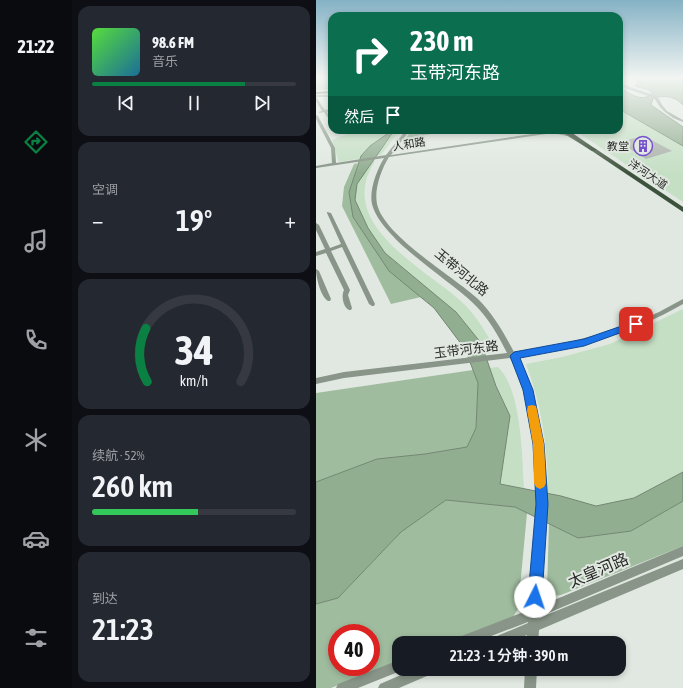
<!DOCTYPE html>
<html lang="zh">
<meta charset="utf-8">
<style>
body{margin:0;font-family:"Asap Condensed","Noto Sans SC",sans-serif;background:#242831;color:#f1f3f6;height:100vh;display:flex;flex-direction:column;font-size:15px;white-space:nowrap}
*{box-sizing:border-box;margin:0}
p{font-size:13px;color:#9ea1a6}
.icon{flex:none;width:22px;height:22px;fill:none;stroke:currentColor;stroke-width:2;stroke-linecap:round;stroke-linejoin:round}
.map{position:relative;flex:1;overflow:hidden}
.sheet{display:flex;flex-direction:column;gap:6px;padding:6px;background:#0d0f14;width:244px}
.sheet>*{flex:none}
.guide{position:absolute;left:12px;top:12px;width:295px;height:122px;border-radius:12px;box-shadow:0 2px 6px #0003;background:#0b6e4f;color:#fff;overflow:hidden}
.speed{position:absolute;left:12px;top:624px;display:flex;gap:8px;font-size:20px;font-weight:700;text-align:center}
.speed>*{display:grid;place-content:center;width:52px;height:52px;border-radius:50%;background:#171b24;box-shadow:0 2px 6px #0003;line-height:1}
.speed .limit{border:6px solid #d22;background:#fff;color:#111}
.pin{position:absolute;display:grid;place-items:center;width:34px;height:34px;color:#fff;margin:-17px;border-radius:8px;box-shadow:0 2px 6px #0006}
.me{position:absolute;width:44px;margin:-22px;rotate:4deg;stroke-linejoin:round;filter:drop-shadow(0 0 3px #0008)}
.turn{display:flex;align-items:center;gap:14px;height:84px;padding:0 16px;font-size:18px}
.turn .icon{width:52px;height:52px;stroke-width:2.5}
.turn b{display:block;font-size:28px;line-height:34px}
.then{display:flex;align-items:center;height:38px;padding:0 16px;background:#0003;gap:8px;font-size:15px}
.big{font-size:30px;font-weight:600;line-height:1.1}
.sheet .tile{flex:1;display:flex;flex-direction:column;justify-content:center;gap:6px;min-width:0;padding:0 14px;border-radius:12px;background:#242831}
.sheet .dial{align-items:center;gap:0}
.dial svg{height:104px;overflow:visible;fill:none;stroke:#363941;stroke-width:7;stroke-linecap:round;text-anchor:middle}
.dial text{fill:#f1f3f6;stroke:none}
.song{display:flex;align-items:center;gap:12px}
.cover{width:48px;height:48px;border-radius:6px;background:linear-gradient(135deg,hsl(110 70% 55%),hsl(200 70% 35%))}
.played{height:4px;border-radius:2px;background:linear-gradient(90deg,#0b8043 75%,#363941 75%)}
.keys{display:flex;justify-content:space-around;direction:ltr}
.heat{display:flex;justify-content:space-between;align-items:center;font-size:22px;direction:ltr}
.charge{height:6px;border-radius:3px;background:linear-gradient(90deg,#34c759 52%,#363941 0)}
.trip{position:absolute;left:76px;top:636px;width:234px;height:40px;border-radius:12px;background:#171b24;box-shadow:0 2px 6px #0003;font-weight:600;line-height:40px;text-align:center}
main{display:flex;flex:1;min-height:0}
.tabs{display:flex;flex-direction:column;width:72px;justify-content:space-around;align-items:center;background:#090b0e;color:#9ea1a6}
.tabs .icon{width:28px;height:28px}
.tabs .selected{color:#0b8043}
.tabs b{font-size:18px;color:#f1f3f6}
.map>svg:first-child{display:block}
</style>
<main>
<nav class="tabs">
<b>21:22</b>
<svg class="icon selected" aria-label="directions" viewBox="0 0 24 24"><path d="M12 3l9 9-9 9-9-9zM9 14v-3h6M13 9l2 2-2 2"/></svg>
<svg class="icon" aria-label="music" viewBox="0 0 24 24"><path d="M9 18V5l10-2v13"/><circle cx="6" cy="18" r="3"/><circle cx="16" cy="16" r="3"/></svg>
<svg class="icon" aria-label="phone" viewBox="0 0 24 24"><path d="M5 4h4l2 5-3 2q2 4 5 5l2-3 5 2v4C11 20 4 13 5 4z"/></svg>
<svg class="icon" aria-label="climate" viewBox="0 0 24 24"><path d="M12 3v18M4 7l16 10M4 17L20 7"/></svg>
<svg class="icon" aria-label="car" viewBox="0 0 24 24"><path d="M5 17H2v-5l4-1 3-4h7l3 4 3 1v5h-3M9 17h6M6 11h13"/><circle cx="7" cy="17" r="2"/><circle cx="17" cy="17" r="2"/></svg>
<svg class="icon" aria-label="filters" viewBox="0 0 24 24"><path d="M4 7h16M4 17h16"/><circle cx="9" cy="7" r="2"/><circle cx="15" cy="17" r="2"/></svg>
</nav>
<section class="sheet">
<div class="tile">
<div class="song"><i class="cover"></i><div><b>98.6 FM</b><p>音乐</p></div></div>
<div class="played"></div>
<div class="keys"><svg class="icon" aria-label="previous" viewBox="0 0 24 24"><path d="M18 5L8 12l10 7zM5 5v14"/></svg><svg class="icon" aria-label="pause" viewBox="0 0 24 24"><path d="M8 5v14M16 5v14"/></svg><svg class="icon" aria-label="next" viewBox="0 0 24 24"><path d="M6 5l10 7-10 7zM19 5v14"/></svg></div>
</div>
<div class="tile"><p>空调</p>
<div class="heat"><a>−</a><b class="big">19°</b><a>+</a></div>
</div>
<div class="tile dial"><svg viewBox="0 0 100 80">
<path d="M14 69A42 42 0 1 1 86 69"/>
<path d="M14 69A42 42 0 0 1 13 28" stroke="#0b8043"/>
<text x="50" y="56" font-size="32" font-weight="700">34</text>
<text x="50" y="72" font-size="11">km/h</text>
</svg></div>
<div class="tile"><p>续航 · 52%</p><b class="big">260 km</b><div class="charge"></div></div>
<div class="tile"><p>到达</p><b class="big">21:23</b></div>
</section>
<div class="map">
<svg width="367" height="688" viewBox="0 0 367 688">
<rect width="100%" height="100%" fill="#e1e8e1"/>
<path fill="#c5dfc4" d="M303 109 367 146V202L258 130H303Z
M31 130H84L65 155 23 162 16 140 29 135Z
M56 161H59C56 166 53 172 51 177 33 233 116 273 148 304 161 317 170 332 179 349L176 353 169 354 165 343 140 312 69 253 52 228 39 200 41 184Z
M367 309V472L318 498 280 506 232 493C232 449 226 406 210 364L246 357 294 344Z
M182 367C206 390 206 457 208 489L183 484 194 416 173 368Z"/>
<path fill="#a0bc9e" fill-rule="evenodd" d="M0 77H16V89L0 90Z
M96 130H140L90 138Z
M42 163 33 192 37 217 73 271 105 297 75 304 26 206 28 187 38 164Z
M157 370 162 383 160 428 151 447 109 454 61 459 0 482V393Z
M130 500 199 507 211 513 202 609 197 617 130 643H83V661L15 688H0V604L22 598 85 532ZM21 633H55V667H21Z
M367 501V546L245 595 236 596 231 589 233 524 262 538 315 531Z"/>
<path fill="#92ae91" stroke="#728772" d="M317 77 367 78V105C359 96 349 95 337 98L335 105 367 127V146L303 109V87C314 93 324 103 336 94L334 90 319 86 322 82Z
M77 132 41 184 39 200 52 228 69 253 140 312 165 343 180 386 194 416 184 484 245 496 280 506 318 498 367 472V501L315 531 262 538 199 507 130 500 85 532 22 598 0 604V482L61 459 109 454 151 447 160 428 162 383 149 349 118 308 73 271 37 217 33 192 45 156 54 146 71 134Z"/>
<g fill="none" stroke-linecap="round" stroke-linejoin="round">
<path stroke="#728772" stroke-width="1" d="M73 133 76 130"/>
</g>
<path fill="#a9b0a9" d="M328 136 356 151 330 159 303 142Z"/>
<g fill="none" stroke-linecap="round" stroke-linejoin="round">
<path fill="#889588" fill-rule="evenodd" d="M303 83 340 96 343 99 346 105 351 111 367 120V122L357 118 349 112 344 107 338 98 306 87 303 85Z
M0 95H16V97H0Z
M0 97 9 110 16 109V111L11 112 16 120V124L8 112 4 113 2 112 6 111 0 101Z
M0 115 2 116 19 148 20 163 70 155 90 130H94L75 155 236 131V130H240L239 131 252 134V136H251L237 133 73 157C65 170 58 189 61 204 68 236 137 276 162 299 177 314 188 333 198 352L250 343 298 330 320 322 343 312 367 299V304C314 335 261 347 201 357 240 433 229 524 224 606L367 546V556L223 617V618L367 559V569L223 630 222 643H210L211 635 192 643H172L174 639 212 623V622L157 643H136L138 639 213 610C219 528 233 435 194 358L28 378 0 384V378L28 372 191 353C182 335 172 317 157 303 131 278 65 239 56 204 53 190 61 170 68 158L0 168V166L16 163 15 148 0 119Z
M11 212 15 213 59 304 58 306H56L53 304 26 247 15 251 34 290 32 295 36 308 35 310H33C27 307 25 296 28 290L10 253 0 256V252L9 249 0 230V223L3 225 14 248 25 244 11 213Z
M0 269 3 271 15 299 14 301H12C5 297 0 278 0 269Z
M83 660V669H88L87 670 42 688H20L22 684Z
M99 669H120L118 673 83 688H62L64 684Z
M209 669H221L220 688H208Z"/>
<path fill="#3d523c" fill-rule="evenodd" d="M16 91V93L0 94V92Z
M242 130H247L280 149 367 207V212L276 151Z"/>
<path fill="#233b23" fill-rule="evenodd" d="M245 130H252L281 150 276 151Z"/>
</g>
<linearGradient id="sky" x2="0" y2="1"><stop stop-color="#85b2c5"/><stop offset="0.45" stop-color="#f2f5f2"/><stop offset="1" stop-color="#f2f5f2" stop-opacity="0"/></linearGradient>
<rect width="367" height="173" fill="url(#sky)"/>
<path fill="#1a73e8" stroke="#114b97" d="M320 321 323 322V326L268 346 204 358 217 390 228 444 232 504 226 597 224 602 219 604 214 602 212 597 220 504 217 444 207 390 194 356 198 352 268 339Z"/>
<path fill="#f59e0b" d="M216 405 220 406 221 410 228 444 230 483 228 487 224 489 220 487 218 483 217 444 211 410 212 406Z"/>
<defs>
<symbol id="building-ring" viewBox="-11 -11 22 22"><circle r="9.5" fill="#e1e8e1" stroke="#7852cc" stroke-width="1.5"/><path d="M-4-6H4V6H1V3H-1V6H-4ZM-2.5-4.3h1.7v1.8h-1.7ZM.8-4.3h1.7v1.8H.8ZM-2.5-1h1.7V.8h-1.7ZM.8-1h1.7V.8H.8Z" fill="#7852cc"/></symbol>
</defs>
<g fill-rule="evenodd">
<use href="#building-ring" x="316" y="135" width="22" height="22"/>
</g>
<g text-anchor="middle" stroke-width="4" stroke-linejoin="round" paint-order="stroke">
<g font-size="11" fill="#292b28" stroke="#e1e8e1">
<text transform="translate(93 144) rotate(-9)" y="4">人和路</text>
<text transform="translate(332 174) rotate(34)" y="4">洋河大道</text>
</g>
<g font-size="11" fill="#292b28" stroke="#e1e8e1" text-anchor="end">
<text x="313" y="150">教堂</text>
</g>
<g font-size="13" fill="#292b28" stroke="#e1e8e1">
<text transform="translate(146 272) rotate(40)" y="5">玉带河北路</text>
<text transform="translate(150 349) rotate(-7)" y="5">玉带河东路</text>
</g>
<g font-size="16" fill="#292b28" stroke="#e1e8e1">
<text transform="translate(282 570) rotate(-23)" y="6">太皇河路</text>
</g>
</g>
</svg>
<div class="speed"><div class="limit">40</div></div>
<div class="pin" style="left:320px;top:324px;background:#d93025"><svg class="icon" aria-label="arrive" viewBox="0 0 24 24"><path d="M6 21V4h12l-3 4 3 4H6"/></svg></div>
<svg class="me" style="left:219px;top:597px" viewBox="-20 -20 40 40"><circle r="19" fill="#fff"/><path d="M0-13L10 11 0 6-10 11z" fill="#1a73e8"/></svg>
<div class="trip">21:23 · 1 分钟 · 390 m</div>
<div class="guide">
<div class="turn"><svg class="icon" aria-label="right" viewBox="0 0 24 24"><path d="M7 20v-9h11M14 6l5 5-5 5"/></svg><div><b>230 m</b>玉带河东路</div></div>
<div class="then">然后<svg class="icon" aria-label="arrive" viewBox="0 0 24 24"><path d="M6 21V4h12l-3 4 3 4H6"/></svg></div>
</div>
</div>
</main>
